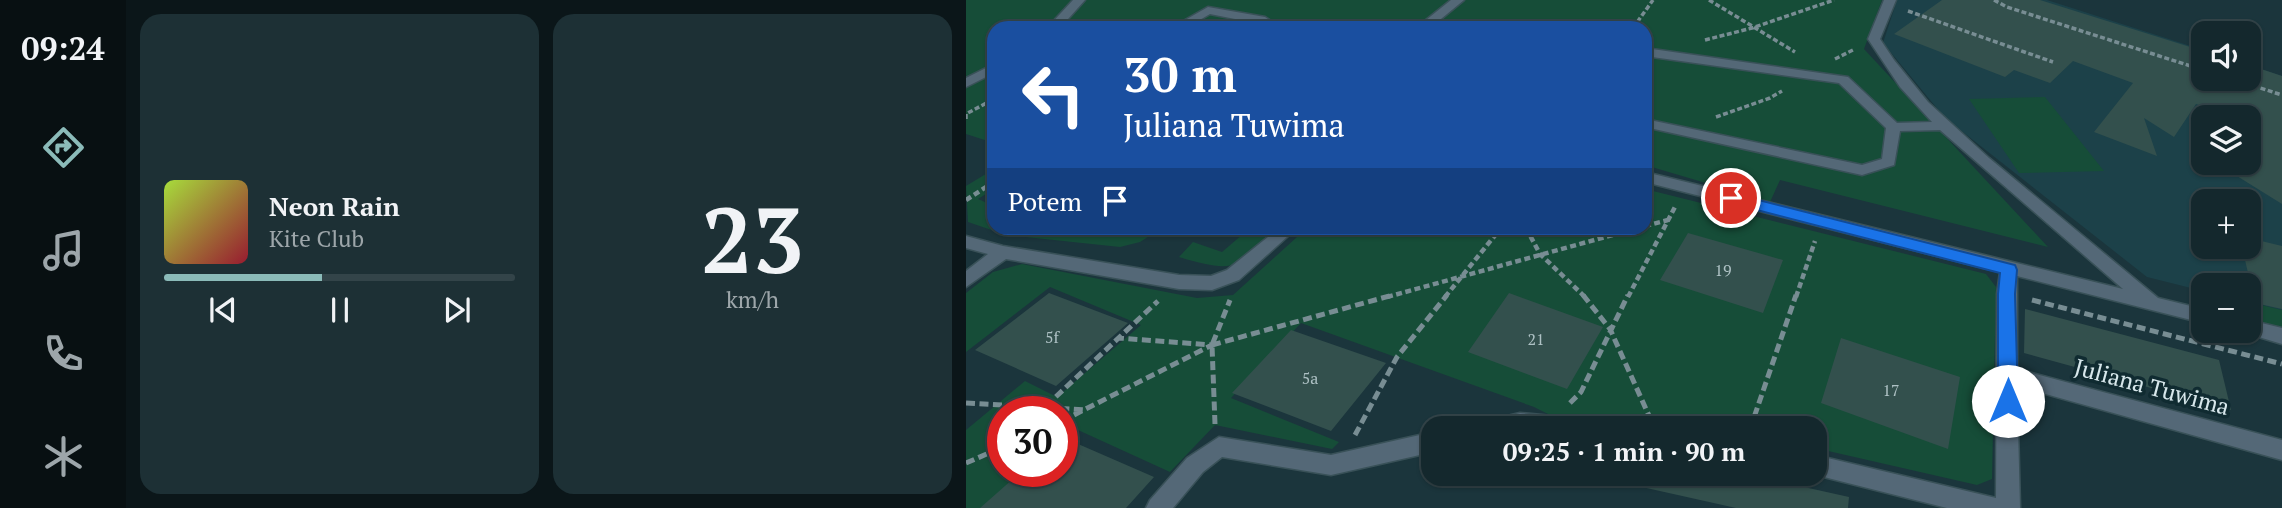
<!DOCTYPE html>
<html lang="pl">
<meta charset="utf-8">
<style>
body{margin:0;font-family:"PT Serif",serif;background:#1d3035;color:#f1f3f6;height:100vh;display:flex;flex-direction:column;font-size:26px;white-space:nowrap}
*{box-sizing:border-box;margin:0}
p{font-size:23px;color:#9da6aa}
.icon{flex:none;width:38px;height:38px;fill:none;stroke:currentColor;stroke-width:2;stroke-linecap:round;stroke-linejoin:round}
.map{position:relative;flex:1;overflow:hidden}
.sheet{display:flex;flex-direction:column;gap:14px;padding:14px;background:#0b1619;width:840px}
.sheet>*{flex:none}
.top-card{position:absolute;left:21px;top:21px;width:665px;height:214px;border-radius:21px;box-shadow:0 2px 5px #0004,0 0 0 2px #334449;background:#1a4fa0;color:#fff;overflow:hidden}
.buttons{position:absolute;left:1225px;top:21px;display:grid;gap:14px}
.buttons a{display:grid;place-items:center;width:70px;height:70px;border-radius:14px;background:#14282d;box-shadow:0 2px 5px #0004,0 0 0 2px #334449;font-size:35px}
.speed{position:absolute;left:21px;top:396px;display:flex;gap:14px;font-size:35px;font-weight:700;text-align:center}
.speed>*{display:grid;place-content:center;width:91px;height:91px;border-radius:50%;background:#14282d;box-shadow:0 2px 5px #0004,0 0 0 2px #334449;line-height:1}
.speed .limit{border:10px solid #d22;background:#fff;color:#111}
.pin{position:absolute;display:grid;place-items:center;width:60px;height:60px;color:#fff;margin:-30px;border:4px solid #fff;border-radius:50%;box-shadow:0 2px 7px #0007}
.me{position:absolute;width:77px;margin:-38px;rotate:0deg;stroke-linejoin:round;filter:drop-shadow(0 0 5px #0008)}
.turn{display:flex;align-items:center;gap:24px;height:147px;padding:0 21px;font-size:32px}
.turn .icon{width:91px;height:91px;stroke-width:2.5}
.turn b{display:block;font-size:49px;line-height:60px}
.then{display:flex;align-items:center;height:66px;padding:0 21px;background:#0003;gap:14px;font-size:26px}
.sheet .tile{flex:1;display:flex;flex-direction:column;justify-content:center;gap:10px;min-width:0;padding:0 24px;border-radius:21px;background:#1d3035}
.sheet .dial{align-items:center;gap:0}
.dial b{font-size:91px;line-height:1}
.song{display:flex;align-items:center;gap:21px}
.cover{width:84px;height:84px;border-radius:10px;background:linear-gradient(135deg,hsl(80 70% 55%),hsl(350 70% 35%))}
.played{height:7px;border-radius:4px;background:linear-gradient(90deg,#8bbbb9 45%,#334449 45%)}
.keys{display:flex;justify-content:space-around;direction:ltr}
.sheet .tiles{flex:1;display:grid;gap:14px;grid-template-columns:repeat(2,1fr)}
.trip{position:absolute;left:455px;top:416px;width:406px;height:70px;border-radius:21px;background:#14282d;box-shadow:0 2px 5px #0004,0 0 0 2px #334449;font-weight:600;line-height:70px;text-align:center}
main{display:flex;flex:1;min-height:0}
.menu{display:flex;flex-direction:column;width:126px;justify-content:space-around;align-items:center;background:#081012;color:#9da6aa}
.menu .icon{width:49px;height:49px}
.menu .active{color:#8bbbb9}
.menu b{font-size:32px;color:#f1f3f6}
.map>svg:first-child{display:block}
</style>
<main>
<nav class="menu">
<b>09:24</b>
<svg class="icon active" aria-label="directions" viewBox="0 0 24 24"><path d="M12 3l9 9-9 9-9-9zM9 14v-3h6M13 9l2 2-2 2"/></svg>
<svg class="icon" aria-label="music" viewBox="0 0 24 24"><path d="M9 18V5l10-2v13"/><circle cx="6" cy="18" r="3"/><circle cx="16" cy="16" r="3"/></svg>
<svg class="icon" aria-label="phone" viewBox="0 0 24 24"><path d="M5 4h4l2 5-3 2q2 4 5 5l2-3 5 2v4C11 20 4 13 5 4z"/></svg>
<svg class="icon" aria-label="climate" viewBox="0 0 24 24"><path d="M12 3v18M4 7l16 10M4 17L20 7"/></svg>
</nav>
<section class="sheet">
<div class="tiles">
<div class="tile">
<div class="song"><i class="cover"></i><div><b>Neon Rain</b><p>Kite Club</p></div></div>
<div class="played"></div>
<div class="keys"><svg class="icon" aria-label="previous" viewBox="0 0 24 24"><path d="M18 5L8 12l10 7zM5 5v14"/></svg><svg class="icon" aria-label="pause" viewBox="0 0 24 24"><path d="M8 5v14M16 5v14"/></svg><svg class="icon" aria-label="next" viewBox="0 0 24 24"><path d="M6 5l10 7-10 7zM19 5v14"/></svg></div>
</div>
<div class="tile dial"><b>23</b><p>km/h</p></div>
</div>
</section>
<div class="map">
<svg width="1316" height="508" viewBox="0 0 1316 508">
<rect width="100%" height="100%" fill="#1b353c"/>
<path fill="#1c4149" fill-rule="evenodd" d="M931 0H1081L1237 50V79H1283V65L1316 76V310L1283 302V285H1237V291L1181 277 979 118 917 43ZM1237 117H1283V163H1237ZM1237 201H1283V247H1237Z"/>
<path fill="#164d38" d="M0 0H916L898 49 1082 247 814 180 804 202 679 165V28H28V143L0 134Z
M1079 97 1138 171 1053 173 1003 99Z
M28 169V189L12 199 28 206V228H167L175 230 179 228H196L174 242 154 247 40 235 2 222 0 186Z
M679 189 1020 274 1030 287 1026 479 1011 485 849 448V429H768L734 421 590 418 568 407 335 323 265 398 373 442 366 449 249 425 204 472 112 430 96 445V411H37V471H68L28 508H0V430L59 381 91 397 175 325 84 287 0 352V293L27 272 56 264 231 298 267 295 341 228H679Z
M284 228H314C270 267 273 275 213 257L227 242 256 252Z
M1283 302 1316 310V328L1283 319Z"/>
<path fill="#33504d" d="M976 0H1074L1237 51V79H1283V65L1316 76V204L1250 163H1283V117H1270L1230 104 1208 137 1178 118 1191 156 1128 132 1167 83 1107 61 1084 83 1048 70 1039 77 928 34Z
M722 233 817 260 797 313 694 280Z
M1283 238 1316 246V309L1289 303 1276 247H1283Z
M83 293 162 323 90 386 9 350Z
M543 293 637 327 601 389 502 352Z
M1059 309 1253 360 1265 410 1058 353Z
M325 330 420 363 365 431 266 393Z
M875 338 994 377 982 449 855 403Z
M96 437 188 477 160 508H14L56 471H96Z
M668 474H779L883 497 882 508H770L667 485Z"/>
<g fill="none" stroke-linecap="round" stroke-linejoin="round">
<defs>
<path id="minor" d="M107 0H119L94 28H81Z
M485 0H498L464 28H450Z
M918 0H930L914 39 928 60 962 102 1023 158 1192 298 1237 309V323L1051 276V369L1316 440V460L1051 386 1054 508H981L846 474H849V455L1030 498 1031 294 1034 272 679 182V172L1157 289 974 130 934 131 928 165 896 175 679 127V119L896 165 916 159 920 128 873 83 679 56V48L882 77 931 123 966 122 934 87 902 39Z
M242 7 299 17 305 21 299 25 244 14 220 28H205Z
M28 64V73L0 87V78Z
M313 228H331L273 280 246 290 213 289 40 259 0 287V271L22 254 0 248V236L37 246 213 275 245 276 261 270Z
M1283 320 1316 328V344L1276 332 1283 331Z
M554 413 617 419 625 422 628 429H513L516 422Z
M467 432V452L365 475 256 457 237 472 207 508H180L184 500 221 458 253 437 365 455Z"/>
</defs>
<use href="#minor" stroke="#395158" stroke-width="3"/>
<path stroke="#788d93" stroke-width="3.5" stroke-dasharray="5 2.5" stroke-linecap="butt" d="M743 0 829 52
M1028 0 1041 7 1237 70
M942 11 1087 62
M667 28 687 0
M739 40 786 28 868 0
M869 59 889 49
M1266 79 1316 95
M750 117 804 98 816 91
M0 119V114L28 99"/>
<path stroke="#788d93" stroke-width="4.5" stroke-dasharray="6 3.5" stroke-linecap="butt" d="M0 200 28 182
M679 226 702 220
M560 228 574 254 619 297
M421 297 672 228
M479 297 535 228
M662 297 710 205
M830 297 849 241"/>
<path stroke="#788d93" stroke-width="5" stroke-dasharray="9 4.5" stroke-linecap="butt" d="M617 295 644 329 689 429
M1066 300 1316 364
M246 345 427 295
M0 403 120 410
M604 403 615 392 662 295
M80 406 192 301
M96 421 246 345 153 338
M249 424 246 345 264 300
M784 429 830 295
M389 435 431 357 481 295
M0 463 37 447"/>
<use href="#minor" fill="#546877" fill-rule="evenodd"/>
</g>
<path fill="#1a73e8" stroke="#114b97" stroke-width="2" d="M765 193 1049 265 1051 270 1049 294 1052 401 1049 407 1042 409 1035 407 1032 401V294L1034 273 760 202 757 198 760 195Z"/>
<g text-anchor="middle" stroke-width="7" stroke-linejoin="round" paint-order="stroke">
<g font-size="16" fill="#aec1c4">
<text x="757" y="276">19</text>
<text x="86" y="343">5f</text>
<text x="570" y="345">21</text>
<text x="344" y="384">5a</text>
<text x="925" y="396">17</text>
</g>
<g font-size="23" fill="#d7e7eb" stroke="#102b31">
<text transform="translate(1186 387) rotate(15)" y="8">Juliana Tuwima</text>
</g>
</g>
</svg>
<div class="buttons">
<a><svg class="icon" aria-label="sound" viewBox="0 0 24 24"><path d="M4 9h4l5-4v14l-5-4H4zM17 9q2 3 0 6"/></svg></a>
<a><svg class="icon" aria-label="layers" viewBox="0 0 24 24"><path d="M12 4l9 5-9 5-9-5zM3 14l9 5 9-5"/></svg></a>
<a>+</a>
<a>−</a>
</div>
<div class="speed"><div class="limit">30</div></div>
<div class="pin" style="left:765px;top:198px;background:#d93025"><svg class="icon" aria-label="arrive" viewBox="0 0 24 24"><path d="M6 21V4h12l-3 4 3 4H6"/></svg></div>
<svg class="me" style="left:1042px;top:401px" viewBox="-20 -20 40 40"><circle r="19" fill="#fff"/><path d="M0-13L10 11 0 6-10 11z" fill="#1a73e8"/></svg>
<div class="trip">09:25 · 1 min · 90 m</div>
<div class="top-card">
<div class="turn"><svg class="icon" aria-label="left" viewBox="0 0 24 24"><path d="M17 20v-9H6M10 6l-5 5 5 5"/></svg><div><b>30 m</b>Juliana Tuwima</div></div>
<div class="then">Potem<svg class="icon" aria-label="arrive" viewBox="0 0 24 24"><path d="M6 21V4h12l-3 4 3 4H6"/></svg></div>
</div>
</div>
</main>
